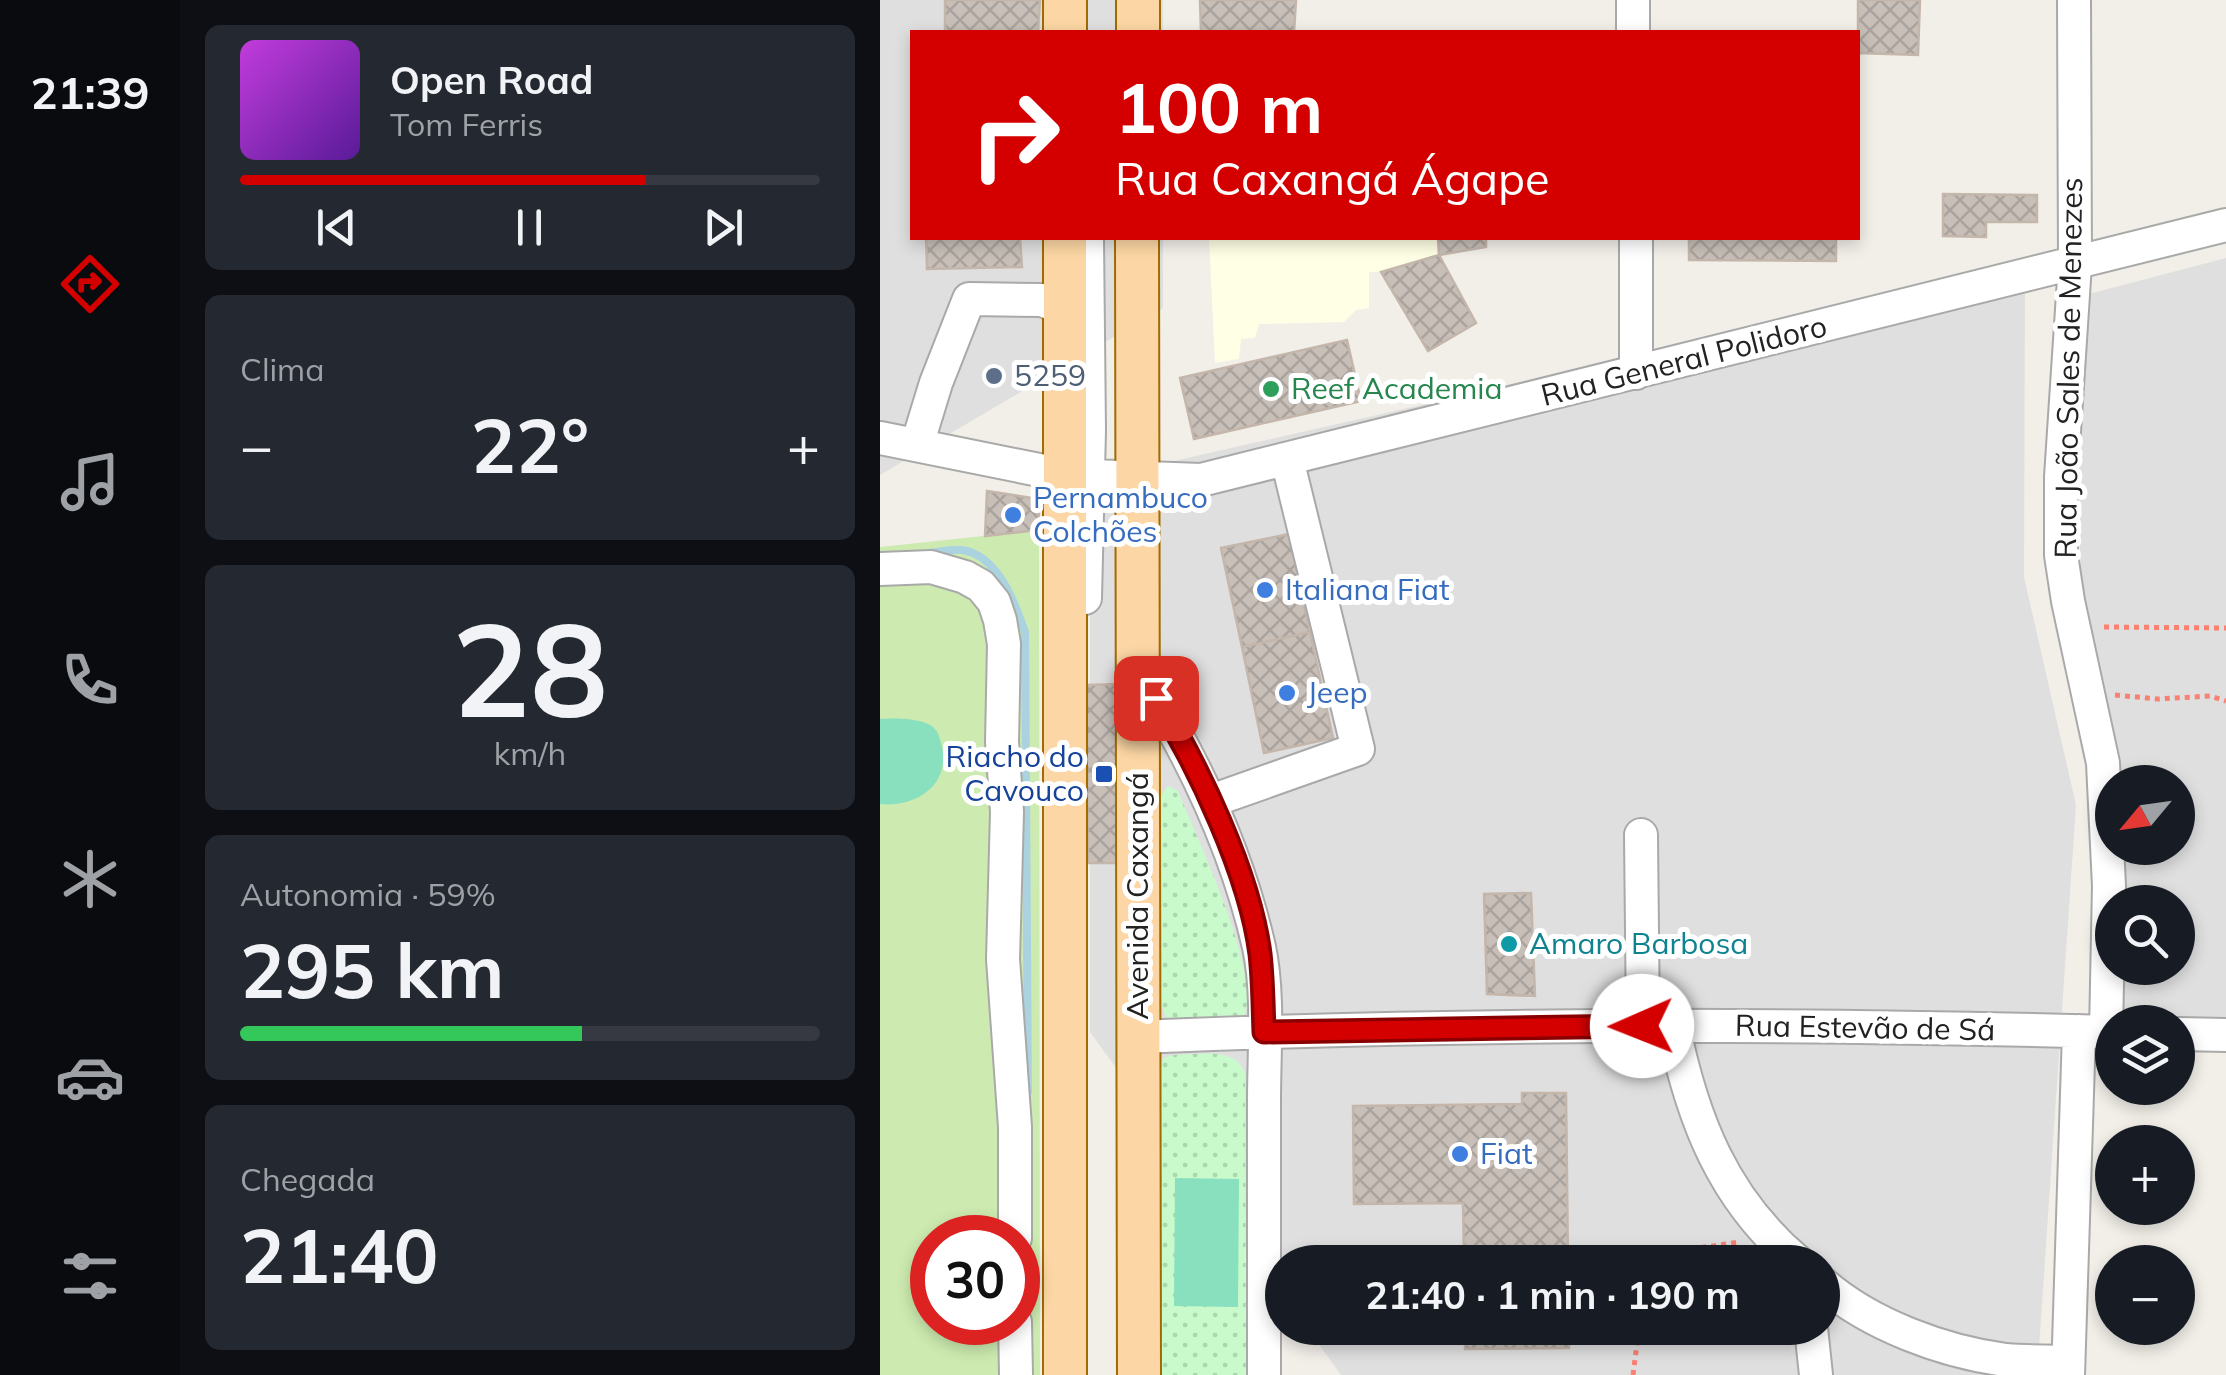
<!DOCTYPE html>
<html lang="pt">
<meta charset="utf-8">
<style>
body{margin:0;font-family:Mulish,sans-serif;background:#242831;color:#f1f3f6;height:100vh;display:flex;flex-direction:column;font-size:38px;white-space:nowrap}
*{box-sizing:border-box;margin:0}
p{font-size:32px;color:#9ea1a6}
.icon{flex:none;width:55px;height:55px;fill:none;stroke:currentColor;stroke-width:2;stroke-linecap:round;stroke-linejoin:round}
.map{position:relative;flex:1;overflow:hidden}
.details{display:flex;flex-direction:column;gap:25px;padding:25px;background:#0d0f14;width:700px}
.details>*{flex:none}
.hud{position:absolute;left:30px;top:30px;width:950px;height:210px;border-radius:0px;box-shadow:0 5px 15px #0003;background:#d40000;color:#fff;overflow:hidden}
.needle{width:65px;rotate:241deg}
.controls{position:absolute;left:1215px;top:765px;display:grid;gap:20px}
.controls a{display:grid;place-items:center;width:100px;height:100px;border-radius:50%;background:#171b24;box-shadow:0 5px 15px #0003;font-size:50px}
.speed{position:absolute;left:30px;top:1215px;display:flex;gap:20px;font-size:50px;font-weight:700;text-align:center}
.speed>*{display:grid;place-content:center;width:130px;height:130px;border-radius:50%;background:#171b24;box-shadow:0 5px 15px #0003;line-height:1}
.speed .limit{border:15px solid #d22;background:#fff;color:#111}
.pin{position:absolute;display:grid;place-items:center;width:85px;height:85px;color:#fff;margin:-42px;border-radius:20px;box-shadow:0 5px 15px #0006}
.me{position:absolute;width:110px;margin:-55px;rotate:269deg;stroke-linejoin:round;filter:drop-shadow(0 0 8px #0008)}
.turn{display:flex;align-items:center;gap:35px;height:210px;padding:0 40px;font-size:45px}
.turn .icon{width:130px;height:130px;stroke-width:2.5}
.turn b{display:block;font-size:70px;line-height:85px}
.big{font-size:75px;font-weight:700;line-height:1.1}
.details .card{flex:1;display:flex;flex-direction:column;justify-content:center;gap:15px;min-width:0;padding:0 35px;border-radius:15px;background:#242831}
.details .dial{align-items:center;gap:0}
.dial b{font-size:130px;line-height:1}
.song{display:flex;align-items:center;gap:30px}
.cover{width:120px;height:120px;border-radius:15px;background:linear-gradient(135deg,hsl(290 70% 55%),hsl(270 70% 35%))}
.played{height:10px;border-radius:5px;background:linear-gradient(90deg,#d40000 70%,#363941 70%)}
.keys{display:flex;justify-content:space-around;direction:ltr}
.heat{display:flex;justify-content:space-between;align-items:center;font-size:55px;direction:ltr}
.charge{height:15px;border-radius:8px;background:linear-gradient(90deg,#34c759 59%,#363941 0)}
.trip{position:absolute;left:385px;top:1245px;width:575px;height:100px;border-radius:50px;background:#171b24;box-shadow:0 5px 15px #0003;font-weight:700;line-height:100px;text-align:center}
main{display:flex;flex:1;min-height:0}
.tabs{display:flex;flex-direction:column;width:180px;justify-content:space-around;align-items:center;background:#090b0e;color:#9ea1a6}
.tabs .icon{width:70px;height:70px}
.tabs .on{color:#d40000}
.tabs b{font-size:45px;color:#f1f3f6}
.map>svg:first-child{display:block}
</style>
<main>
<nav class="tabs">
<b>21:39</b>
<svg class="icon on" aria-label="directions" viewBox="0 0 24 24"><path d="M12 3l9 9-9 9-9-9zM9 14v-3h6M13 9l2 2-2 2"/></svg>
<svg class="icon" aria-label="music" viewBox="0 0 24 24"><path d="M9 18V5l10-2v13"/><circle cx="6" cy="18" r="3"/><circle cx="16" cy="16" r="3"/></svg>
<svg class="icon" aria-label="phone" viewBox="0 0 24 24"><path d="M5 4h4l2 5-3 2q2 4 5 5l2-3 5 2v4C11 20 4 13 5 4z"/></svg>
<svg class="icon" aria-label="climate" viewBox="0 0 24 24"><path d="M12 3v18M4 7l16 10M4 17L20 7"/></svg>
<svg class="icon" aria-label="car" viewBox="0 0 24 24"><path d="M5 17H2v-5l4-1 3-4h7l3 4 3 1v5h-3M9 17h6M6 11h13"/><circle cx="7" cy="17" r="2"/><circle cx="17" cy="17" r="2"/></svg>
<svg class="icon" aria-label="filters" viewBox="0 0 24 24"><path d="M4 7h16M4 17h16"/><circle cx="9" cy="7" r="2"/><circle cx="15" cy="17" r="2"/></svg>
</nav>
<section class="details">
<div class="card">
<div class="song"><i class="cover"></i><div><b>Open Road</b><p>Tom Ferris</p></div></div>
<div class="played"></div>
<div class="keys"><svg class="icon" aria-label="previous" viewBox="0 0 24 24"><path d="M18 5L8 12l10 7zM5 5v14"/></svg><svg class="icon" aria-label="pause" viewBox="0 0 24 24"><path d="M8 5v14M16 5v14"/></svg><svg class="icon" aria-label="next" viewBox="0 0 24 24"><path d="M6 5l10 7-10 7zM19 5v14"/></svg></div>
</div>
<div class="card"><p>Clima</p>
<div class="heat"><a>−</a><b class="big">22°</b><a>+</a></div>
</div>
<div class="card dial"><b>28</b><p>km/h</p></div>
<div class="card"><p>Autonomia · 59%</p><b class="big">295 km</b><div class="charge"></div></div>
<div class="card"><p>Chegada</p><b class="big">21:40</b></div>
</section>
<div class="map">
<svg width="1346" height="1375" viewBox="0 0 1346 1375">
<defs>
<pattern id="park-dots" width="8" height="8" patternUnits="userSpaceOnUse" patternTransform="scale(2.5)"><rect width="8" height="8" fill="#c8facc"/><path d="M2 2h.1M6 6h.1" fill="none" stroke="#acd6af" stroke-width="1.8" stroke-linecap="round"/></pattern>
<pattern id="building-cross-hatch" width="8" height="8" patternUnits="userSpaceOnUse" patternTransform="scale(2.5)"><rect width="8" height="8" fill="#c7bfb8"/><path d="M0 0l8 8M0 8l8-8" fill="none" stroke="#aba49e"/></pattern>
</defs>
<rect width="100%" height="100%" fill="#f2efe9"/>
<path fill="#e0dfdf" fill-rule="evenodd" d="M0 0H283V32H32V238H283V308L0 475Z
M1346 258V1025L1234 1022 1235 968H1298V902H1235L1202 622 1196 398 1201 296ZM1232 782H1298V848H1232Z
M1145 268 1144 577 1196 805 1159 1348 1169 1375H461L427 1328H942V1262H402V1295L210 1032V480Z"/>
<path fill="#ffffe5" d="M329 238H558L559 255 501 272H489V308L476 310 464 322 379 324 375 338 361 339 359 359 335 363Z"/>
<path fill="#cdebb0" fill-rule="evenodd" d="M159 530 160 1375H0V547ZM52 1238H138V1322H52Z"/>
<path fill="url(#park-dots)" d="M288 786 298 791C315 835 385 978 363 1018L287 1021 280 1000V797Z
M293 1055C317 1055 356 1046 365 1073L366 1375H281V1065L284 1058Z"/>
<path fill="#88e0be" d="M0 719C14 718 35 718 48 724 57 728 59 735 61 743 73 783 37 808 0 804Z
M295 1178 359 1179 358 1307 294 1306Z"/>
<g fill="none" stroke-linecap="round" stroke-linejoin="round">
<path stroke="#aad3df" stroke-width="8" d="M49 553C59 552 72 549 82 550 118 555 135 603 145 632L148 1092"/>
</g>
<path fill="url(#building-cross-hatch)" stroke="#c4b6ab" stroke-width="2.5" d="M65 0H160L158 32H65Z
M320 0H416L414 32H321Z
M978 0H1040L1038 55 978 53Z
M1063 194 1157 195V222H1106V237L1063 236Z
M46 238H140L142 267 47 269Z
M558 238H606V247L559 255Z
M809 238H956V261L809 260Z
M559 255 596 323 548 351 501 272Z
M467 340 481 401 314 439 300 378Z
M107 491 159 499V530L105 536Z
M409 534 430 632 362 647 341 548Z
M430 632 453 738 384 753 362 647Z
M240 684 242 863H208L206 685Z
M651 893 655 996 607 994 604 894Z
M642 1093H686L688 1262H584L583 1203 474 1204 473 1106 642 1104Z
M585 1328H689V1348L585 1349Z"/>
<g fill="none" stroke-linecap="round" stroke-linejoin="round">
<defs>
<path id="minor" d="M753 0V32
M1194 0 1195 264 1181 477V555L1188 601 1223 763 1229 886 1226 1032
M756 238V373
M0 438 184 475 321 480 1346 225
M37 445 56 383 89 299 162 300 185 309
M0 569 51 567 85 577 101 586 114 602 120 620 124 644 122 742 127 812 123 959 135 1127V1238
M205 598 209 430 207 238
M257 668C312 755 356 846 379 947 389 993 384 1052 384 1100 384 1191 384 1283 384 1375
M331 801 478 749 407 459
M761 835 763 1026
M793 1025C812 1119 843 1199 918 1262
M1298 1034 1346 1035
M258 1037C582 1023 908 1023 1232 1032
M942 1283C990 1325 1064 1352 1126 1360 1146 1362 1167 1361 1188 1362
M135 1322 136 1375
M931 1328 936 1375
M1188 1375 1199 1031"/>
<path id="major" d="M185 32V0
M258 32V0
M257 238 259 1375
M185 1375V238"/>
</defs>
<use href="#minor" stroke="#a9a9a9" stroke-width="36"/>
<use href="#major" stroke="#a06b00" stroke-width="46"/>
<path stroke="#fa8072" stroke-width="5" stroke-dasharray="5 5" stroke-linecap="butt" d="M1224 627 1346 628
M1235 695 1278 699 1330 696 1346 701
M768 1262 769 1255 860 1242
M753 1375 759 1328"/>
<use href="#minor" stroke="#fff" stroke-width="32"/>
<use href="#major" stroke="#fcd6a4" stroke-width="42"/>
</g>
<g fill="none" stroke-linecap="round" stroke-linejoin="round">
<defs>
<path id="route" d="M276 698C318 765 370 875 380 954 383 980 383 1006 384 1032L762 1026"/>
</defs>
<use href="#route" stroke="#8a0000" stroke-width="25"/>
<use href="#route" stroke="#d40000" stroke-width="18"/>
</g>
<circle fill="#5c6f8a" stroke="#fff" stroke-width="4" cx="114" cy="376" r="10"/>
<circle fill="#2e9e5b" stroke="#fff" stroke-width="4" cx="391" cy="389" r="10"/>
<g fill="#3f7fe0" stroke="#fff" stroke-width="4">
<circle cx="133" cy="515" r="10"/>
<circle cx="385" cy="590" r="10"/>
<circle cx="407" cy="693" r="10"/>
<circle cx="580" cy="1154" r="10"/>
</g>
<rect fill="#1a4fb4" stroke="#fff" stroke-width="4" x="214" y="764" width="20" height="20" rx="5"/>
<circle fill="#0f9aa8" stroke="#fff" stroke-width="4" cx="629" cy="944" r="10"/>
<g text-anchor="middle" stroke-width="10" stroke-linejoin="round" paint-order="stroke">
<g font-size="30" fill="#222" stroke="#fff">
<text transform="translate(804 361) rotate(-14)" y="10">Rua General Polidoro</text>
<text transform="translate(1189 368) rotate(-89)" y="10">Rua João Sales de Menezes</text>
<text transform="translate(258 896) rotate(-90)" y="10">Avenida Caxangá</text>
<text transform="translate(985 1028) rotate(1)" y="10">Rua Estevão de Sá</text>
</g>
<g font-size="30" fill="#4e5e75" stroke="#fff" text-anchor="start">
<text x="134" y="386">5259</text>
</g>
<g font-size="30" fill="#27864d" stroke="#fff" text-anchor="start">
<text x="411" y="399">Reef Academia</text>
</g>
<g font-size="30" fill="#366cbe" stroke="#fff" text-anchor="start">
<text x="153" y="508">Pernambuco<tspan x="153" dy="34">Colchões</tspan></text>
<text x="405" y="600">Italiana Fiat</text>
<text x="427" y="703">Jeep</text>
<text x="600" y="1164">Fiat</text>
</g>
<g font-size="30" fill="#164399" stroke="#fff" text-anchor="end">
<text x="204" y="767">Riacho do<tspan x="204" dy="34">Cavouco</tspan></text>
</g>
<g font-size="30" fill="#0d838f" stroke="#fff" text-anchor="start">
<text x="649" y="954">Amaro Barbosa</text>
</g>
</g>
</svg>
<div class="controls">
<a><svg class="needle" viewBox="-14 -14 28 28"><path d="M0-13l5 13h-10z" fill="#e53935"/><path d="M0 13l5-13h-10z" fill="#9ea1a6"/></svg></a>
<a><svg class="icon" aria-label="search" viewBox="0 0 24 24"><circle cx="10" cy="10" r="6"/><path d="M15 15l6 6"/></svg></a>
<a><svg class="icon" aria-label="layers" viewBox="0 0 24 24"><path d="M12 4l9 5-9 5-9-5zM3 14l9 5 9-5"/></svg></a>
<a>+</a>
<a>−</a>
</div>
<div class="speed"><div class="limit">30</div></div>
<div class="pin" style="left:276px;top:698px;background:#d93025"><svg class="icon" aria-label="arrive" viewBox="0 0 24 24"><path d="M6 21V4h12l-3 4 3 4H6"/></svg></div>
<svg class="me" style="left:762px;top:1026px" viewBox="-20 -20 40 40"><circle r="19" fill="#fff"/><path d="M0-13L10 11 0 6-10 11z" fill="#d40000"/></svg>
<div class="trip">21:40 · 1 min · 190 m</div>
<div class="hud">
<div class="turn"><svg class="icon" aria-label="right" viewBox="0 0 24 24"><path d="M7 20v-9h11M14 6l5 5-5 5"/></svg><div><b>100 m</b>Rua Caxangá Ágape</div></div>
</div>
</div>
</main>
